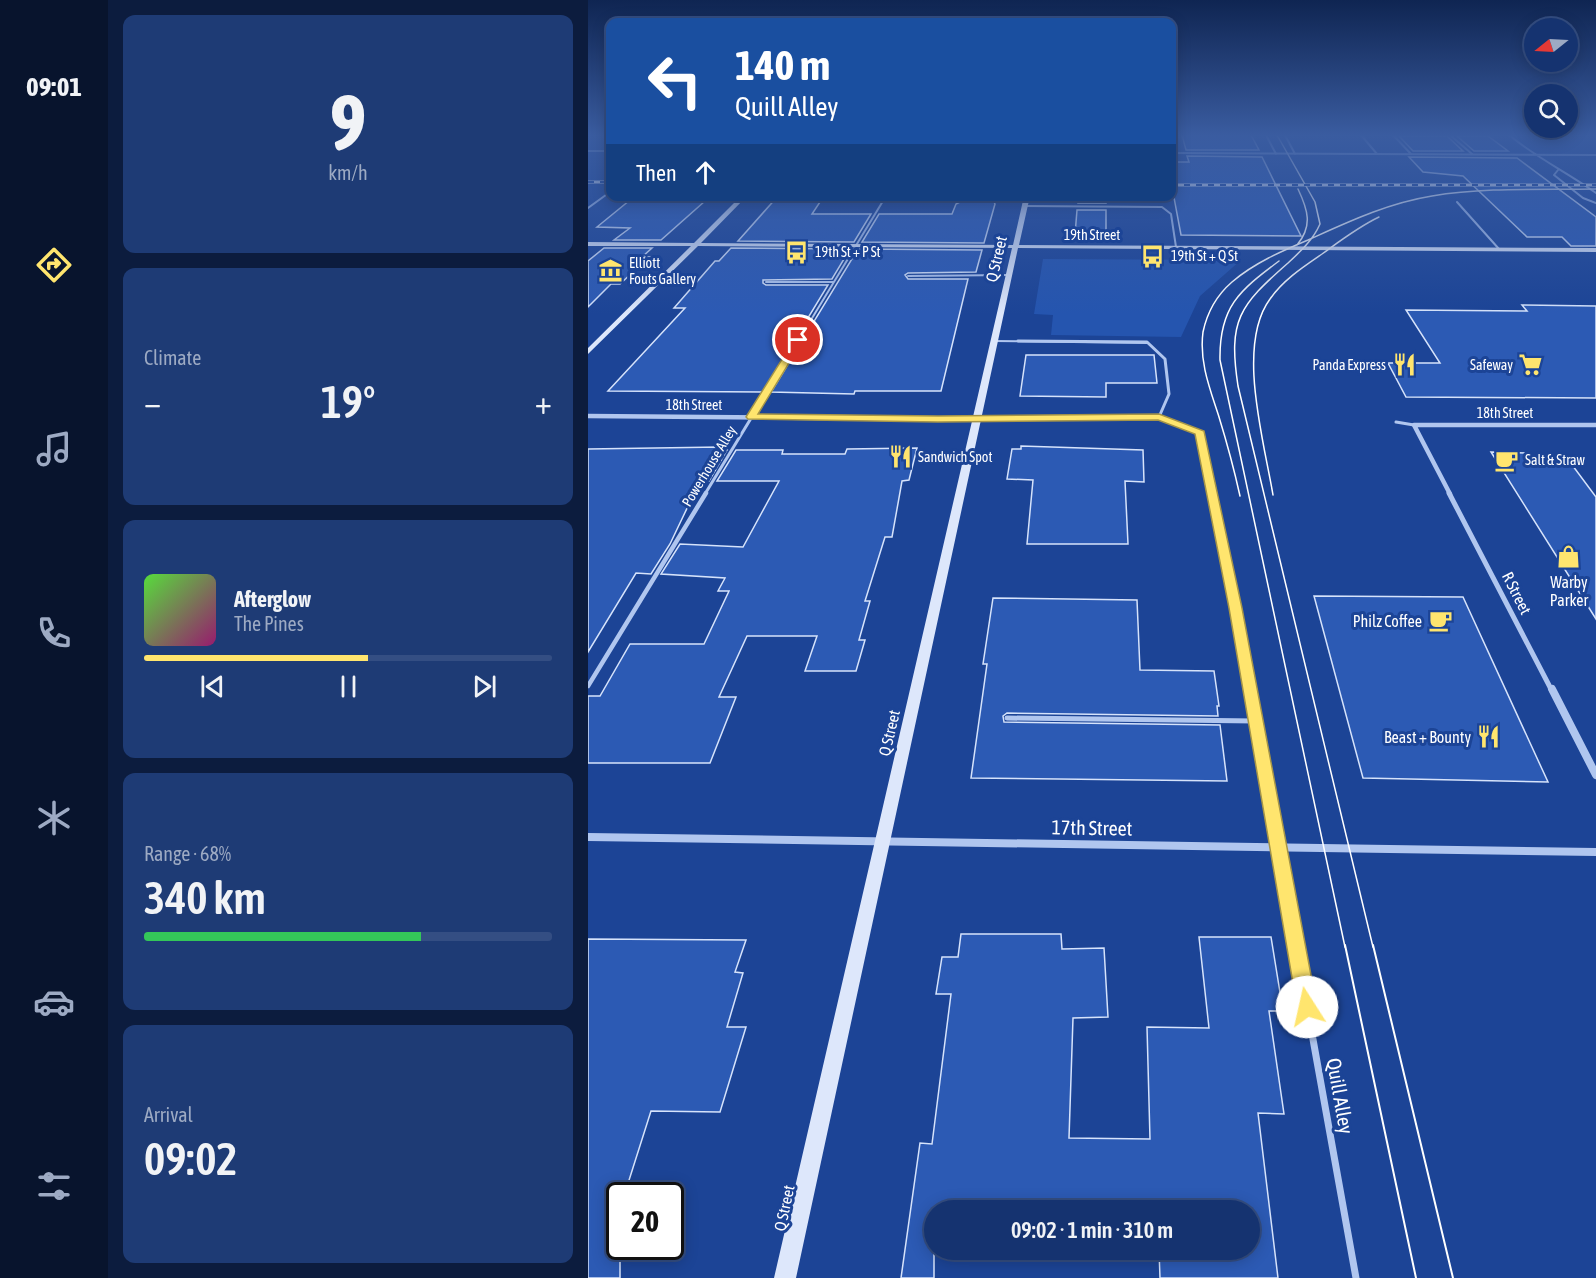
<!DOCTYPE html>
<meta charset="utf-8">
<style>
body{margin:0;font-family:"Asap Condensed",sans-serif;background:#1e3b75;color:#f1f3f6;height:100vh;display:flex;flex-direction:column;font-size:22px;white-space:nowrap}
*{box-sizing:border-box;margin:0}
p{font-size:20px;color:#9daac3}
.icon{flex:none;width:33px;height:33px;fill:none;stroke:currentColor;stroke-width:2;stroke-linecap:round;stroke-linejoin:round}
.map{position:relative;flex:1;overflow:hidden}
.sheet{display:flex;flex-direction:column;gap:15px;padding:15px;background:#0c1c3e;width:480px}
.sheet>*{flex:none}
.hud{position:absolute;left:18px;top:18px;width:570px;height:183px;border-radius:12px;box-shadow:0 3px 15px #0003,0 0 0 2px #344e83;background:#1a4fa0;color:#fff;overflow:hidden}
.needle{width:39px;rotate:252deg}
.buttons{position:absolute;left:936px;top:18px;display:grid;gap:12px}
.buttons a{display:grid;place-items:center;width:54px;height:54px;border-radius:50%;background:#153370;box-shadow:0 3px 15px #0003,0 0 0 2px #344e83;font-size:30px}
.speed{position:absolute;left:18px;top:1182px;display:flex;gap:12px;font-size:30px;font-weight:700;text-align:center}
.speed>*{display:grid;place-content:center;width:78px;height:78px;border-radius:50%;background:#153370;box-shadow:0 3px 15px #0003,0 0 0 2px #344e83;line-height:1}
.speed .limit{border:3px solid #111;border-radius:9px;background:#fff;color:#111}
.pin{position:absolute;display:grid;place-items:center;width:51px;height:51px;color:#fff;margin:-26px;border:3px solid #fff;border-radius:50%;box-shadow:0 2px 6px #0007}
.me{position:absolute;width:66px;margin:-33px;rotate:350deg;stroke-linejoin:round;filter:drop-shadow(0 0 4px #0008)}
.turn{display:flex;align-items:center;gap:21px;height:126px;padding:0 30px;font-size:27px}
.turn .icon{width:78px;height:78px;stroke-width:2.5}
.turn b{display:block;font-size:42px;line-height:51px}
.then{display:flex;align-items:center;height:57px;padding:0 30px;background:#0003;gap:12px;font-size:22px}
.big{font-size:45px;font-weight:600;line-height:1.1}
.sheet .widget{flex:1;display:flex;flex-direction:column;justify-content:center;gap:9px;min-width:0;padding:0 21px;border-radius:12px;background:#1e3b75}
.sheet .dial{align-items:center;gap:0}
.dial b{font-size:78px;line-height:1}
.song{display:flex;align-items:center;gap:18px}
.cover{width:72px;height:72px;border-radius:9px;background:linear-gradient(135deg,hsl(110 70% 55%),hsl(320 70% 35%))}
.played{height:6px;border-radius:3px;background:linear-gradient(90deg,#ffe56e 55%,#344e83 55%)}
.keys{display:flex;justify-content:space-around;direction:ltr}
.heat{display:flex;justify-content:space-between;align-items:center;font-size:33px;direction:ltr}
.charge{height:9px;border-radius:4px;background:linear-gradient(90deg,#34c759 68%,#344e83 0)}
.trip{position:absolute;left:336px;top:1200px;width:336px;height:60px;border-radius:30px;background:#153370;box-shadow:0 3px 15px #0003,0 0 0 2px #344e83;font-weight:600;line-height:60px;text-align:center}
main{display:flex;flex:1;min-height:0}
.dock{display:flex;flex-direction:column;width:108px;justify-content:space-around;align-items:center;background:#08142d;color:#9daac3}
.dock .icon{width:42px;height:42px}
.dock .on{color:#ffe56e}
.dock b{font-size:27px;color:#f1f3f6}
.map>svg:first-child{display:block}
</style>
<main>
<nav class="dock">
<b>09:01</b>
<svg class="icon on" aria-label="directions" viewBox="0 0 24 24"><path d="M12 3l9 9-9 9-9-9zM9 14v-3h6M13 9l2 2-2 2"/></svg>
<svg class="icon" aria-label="music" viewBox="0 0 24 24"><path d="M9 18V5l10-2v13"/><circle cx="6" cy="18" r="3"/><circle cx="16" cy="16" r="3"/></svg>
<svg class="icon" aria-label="phone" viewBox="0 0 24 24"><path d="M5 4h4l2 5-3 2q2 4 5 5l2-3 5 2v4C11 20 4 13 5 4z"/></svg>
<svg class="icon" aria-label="climate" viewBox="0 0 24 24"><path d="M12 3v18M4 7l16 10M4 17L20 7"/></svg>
<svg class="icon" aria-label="car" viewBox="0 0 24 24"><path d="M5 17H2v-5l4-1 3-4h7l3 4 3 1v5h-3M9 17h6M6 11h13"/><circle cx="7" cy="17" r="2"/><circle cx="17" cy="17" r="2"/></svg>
<svg class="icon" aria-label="filters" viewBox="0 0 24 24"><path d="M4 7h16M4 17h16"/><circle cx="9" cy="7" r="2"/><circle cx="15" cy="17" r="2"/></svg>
</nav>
<section class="sheet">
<div class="widget dial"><b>9</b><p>km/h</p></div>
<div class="widget"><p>Climate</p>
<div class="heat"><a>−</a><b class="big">19°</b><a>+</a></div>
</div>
<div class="widget">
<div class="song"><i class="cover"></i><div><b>Afterglow</b><p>The Pines</p></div></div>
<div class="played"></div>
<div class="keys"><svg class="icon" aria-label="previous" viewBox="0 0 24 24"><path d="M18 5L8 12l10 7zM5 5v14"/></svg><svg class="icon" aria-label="pause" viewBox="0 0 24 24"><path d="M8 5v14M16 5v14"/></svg><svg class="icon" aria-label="next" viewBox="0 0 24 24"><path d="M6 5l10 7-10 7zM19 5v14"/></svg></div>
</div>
<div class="widget"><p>Range · 68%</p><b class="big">340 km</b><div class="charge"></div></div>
<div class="widget"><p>Arrival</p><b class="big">09:02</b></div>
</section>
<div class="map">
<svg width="1008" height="1278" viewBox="0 0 1008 1278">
<rect width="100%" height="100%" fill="#1c4496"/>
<path fill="#2555af" d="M455 259 653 260 612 296 593 337 463 335 465 315 446 314Z"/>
<path fill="#2c5ab4" stroke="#d6e3fb" stroke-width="1.5" d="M594 135H663L671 150H598Z
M811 136H859L875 151H825Z
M869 136H900L920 151H886Z
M599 156 674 157 713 236 593 235 584 187V162H601Z
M821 157 929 158 1008 217V246H983L974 237H939L875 176 835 172Z
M47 196H98L92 201H117L73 240H26L42 228 9 227Z
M190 196H236L224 214H283L266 242 150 241Z
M371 196H410L405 200 407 204 396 243 274 242 291 214H364L368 204 372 202Z
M490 196H518V203H490Z
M489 210H518V235H487Z
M16 248H64L54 257H61L32 284H23L0 307V261Z
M143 248 262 249 244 279 175 280V283L178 285H240L175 392 20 391 97 308H86L127 261H131Z
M270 249 394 250 388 272 320 273 317 275 320 279H380L353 391H267L266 394 183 392Z
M934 305 1008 306V398L818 397 800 363H852L818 310 939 311Z
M438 355H566L569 383H518V397L432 396Z
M433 446 555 450 556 482 537 481 540 544H439L445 480 419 479 424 449H433Z
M132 447 131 450H139L121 481H112L82 544 63 574 48 573 0 652V449Z
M329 448 321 480 314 481 304 537H297L277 601H282L271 640H277L268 671H217L229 636H159L131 697H148L122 763H0V696H12L42 644H116L141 591H130L137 578 73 574 92 544 155 547 191 481H129L148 450H195L194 454H257L259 449Z
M903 452 939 453 943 458H979L1008 497V619Z
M726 596 875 597 960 782 775 778Z
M405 598 549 600 552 670 626 671 631 706H629L630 716 419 713 415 716 416 722 632 725 639 781 383 778 399 664H395Z
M373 934H473L474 949 516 948 520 1017 485 1018 481 1138 562 1139 559 1027 621 1028 611 937H683L695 1011H681L696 1114 670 1113 690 1278H572L571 1250H662V1210H346V1278H313L332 1143 344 1144 363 994H348L354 957H370Z
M0 939 158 940 147 972 155 973 139 1027H158L132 1112 63 1111 36 1196H32V1278H0Z"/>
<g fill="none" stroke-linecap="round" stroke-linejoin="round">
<path stroke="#b0c6ef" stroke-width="2" d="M773 135 789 154
M805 135 823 154
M862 135 884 154
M295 201H369
M408 201 438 202
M869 202 911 249
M437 206 574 207 583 214 588 247
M0 208 22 192
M320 276 421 275
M178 282H245
M406 341 560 343
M209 343 298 196"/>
<path stroke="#b0c6ef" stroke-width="3" d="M430 341 559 342 577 359 581 394 571 417 612 433 624 494
M808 422 826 425
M117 494 210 341"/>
<path stroke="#b0c6ef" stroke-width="4.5" d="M624 493 662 691
M0 686 118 493"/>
<path stroke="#b0c6ef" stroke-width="5" d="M662 689 708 947
M419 718 667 721"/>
<path stroke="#b0c6ef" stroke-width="7" d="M708 945 768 1278"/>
<path stroke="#b0c6ef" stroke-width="2" d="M678 135 688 154
M697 135 707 154
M921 135C950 159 979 172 1008 193
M0 151H22
M584 153 1008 155
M970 170 966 175 995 198 1008 203"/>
<path stroke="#b0c6ef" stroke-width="4.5" d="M0 416 350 419 571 417
M862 494 826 425H1008"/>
<path stroke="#b0c6ef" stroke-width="5" d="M861 493 964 691"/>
<path stroke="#b0c6ef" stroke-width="8" d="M964 689 1008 775
M0 837 1008 852"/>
<path fill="#dde7fb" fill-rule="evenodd" d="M153 196H159L113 243 425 245 436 196H442L431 245 1008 248V252L430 248 208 1278H186L424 248 110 246 0 354V348L103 246H0V242L106 243Z"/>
<path stroke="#fff" stroke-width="1.5" d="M689 135 727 202 732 224C725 240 713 251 700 263 651 306 640 320 650 386L785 947
M709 245C725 226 720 210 710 189
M691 261C651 291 631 307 632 360L757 947
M685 495C676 441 648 345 682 299 695 280 715 267 734 254 752 241 770 227 791 217
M652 496C646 469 639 443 631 417 622 389 611 362 615 332 619 313 629 295 644 282 666 263 694 251 720 240 760 222 800 203 844 196 898 187 954 190 1008 189"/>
<path stroke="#fff" stroke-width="2" d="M757 945 828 1278
M785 945 865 1278"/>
<defs>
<path id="rail" d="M0 182H22
M584 185H1008"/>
</defs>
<use href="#rail" stroke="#fff" stroke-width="3"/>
<use href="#rail" stroke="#1c4496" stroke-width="2" stroke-dasharray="6" stroke-linecap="butt"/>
</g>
<linearGradient id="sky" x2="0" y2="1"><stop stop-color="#0f2552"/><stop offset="0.43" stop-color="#3a5ca0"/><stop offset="1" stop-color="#3a5ca0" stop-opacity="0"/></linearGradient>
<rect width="1008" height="314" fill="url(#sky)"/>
<path fill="#ffe56e" stroke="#a69548" stroke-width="1.5" d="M210 337 215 340 170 414 350 416 571 414 616 431 654 608 729 1007 726 1014 719 1017 712 1014 709 1007 641 608 607 434 570 420 350 422 160 419 158 417 206 340Z"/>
<defs>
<symbol id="bus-bare" viewBox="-9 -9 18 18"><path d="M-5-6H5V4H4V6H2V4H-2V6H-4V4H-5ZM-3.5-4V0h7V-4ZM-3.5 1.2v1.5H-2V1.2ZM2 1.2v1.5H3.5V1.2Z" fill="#ffe56e" stroke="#1c4496" stroke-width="2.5" paint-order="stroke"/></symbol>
<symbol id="museum-bare" viewBox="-9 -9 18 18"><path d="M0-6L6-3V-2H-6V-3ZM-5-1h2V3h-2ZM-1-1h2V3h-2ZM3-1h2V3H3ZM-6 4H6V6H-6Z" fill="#ffe56e" stroke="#1c4496" stroke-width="2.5" paint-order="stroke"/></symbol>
<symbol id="restaurant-bare" viewBox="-9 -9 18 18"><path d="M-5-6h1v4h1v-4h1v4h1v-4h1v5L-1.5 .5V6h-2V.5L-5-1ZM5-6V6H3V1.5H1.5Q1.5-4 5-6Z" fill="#ffe56e" stroke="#1c4496" stroke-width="2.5" paint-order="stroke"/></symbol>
<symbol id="supermarket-bare" viewBox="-9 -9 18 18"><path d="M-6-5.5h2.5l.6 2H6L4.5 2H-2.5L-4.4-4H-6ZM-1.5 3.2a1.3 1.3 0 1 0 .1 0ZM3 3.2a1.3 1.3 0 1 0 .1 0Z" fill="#ffe56e" stroke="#1c4496" stroke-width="2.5" paint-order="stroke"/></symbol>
<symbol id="cafe-bare" viewBox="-9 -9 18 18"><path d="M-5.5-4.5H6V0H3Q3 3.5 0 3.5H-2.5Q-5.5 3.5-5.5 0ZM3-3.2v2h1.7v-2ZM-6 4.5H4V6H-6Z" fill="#ffe56e" stroke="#1c4496" stroke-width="2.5" paint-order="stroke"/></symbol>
<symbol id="shop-bare" viewBox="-9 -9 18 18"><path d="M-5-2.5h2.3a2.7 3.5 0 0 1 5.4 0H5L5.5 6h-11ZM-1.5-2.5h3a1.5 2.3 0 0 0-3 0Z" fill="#ffe56e" stroke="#1c4496" stroke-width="2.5" paint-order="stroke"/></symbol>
</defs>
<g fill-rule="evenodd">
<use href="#bus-bare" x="192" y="236" width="33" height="33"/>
<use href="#bus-bare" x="548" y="240" width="33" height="33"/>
<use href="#museum-bare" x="6" y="254" width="33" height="33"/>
<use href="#restaurant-bare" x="800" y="348" width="33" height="33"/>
<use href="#supermarket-bare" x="926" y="348" width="33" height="33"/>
<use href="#restaurant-bare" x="296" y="440" width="33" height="33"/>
<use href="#cafe-bare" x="902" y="444" width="33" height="33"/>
<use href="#shop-bare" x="964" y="540" width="33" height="33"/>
<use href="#cafe-bare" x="836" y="604" width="33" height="33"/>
<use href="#restaurant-bare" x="884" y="720" width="33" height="33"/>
</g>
<g text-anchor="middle" stroke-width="6" stroke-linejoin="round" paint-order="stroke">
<g font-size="14" fill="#fff" stroke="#1c4496">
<text x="504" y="240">19th Street</text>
<text x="106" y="410">18th Street</text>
<text x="917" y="418">18th Street</text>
<text transform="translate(121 466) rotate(-59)" y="5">Powerhouse Alley</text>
</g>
<g font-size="14" fill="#fff" stroke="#1c4496" text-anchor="start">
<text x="227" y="257">19th St + P St</text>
<text x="583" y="261">19th St + Q St</text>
<text x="41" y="268">Elliott<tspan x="41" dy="16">Fouts Gallery</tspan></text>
<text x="798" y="370" text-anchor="end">Panda Express</text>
<text x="925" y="370" text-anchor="end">Safeway</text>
<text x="330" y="462">Sandwich Spot</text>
<text x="937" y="465">Salt &amp; Straw</text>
</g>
<g font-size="16" fill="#fff" stroke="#1c4496">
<text transform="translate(408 259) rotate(-77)" y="6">Q Street</text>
<text transform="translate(929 593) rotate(63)" y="6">R Street</text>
<text transform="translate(301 733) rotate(-77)" y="6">Q Street</text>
<text transform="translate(196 1208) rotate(-78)" y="6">Q Street</text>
</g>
<g font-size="16" fill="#fff" stroke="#1c4496" text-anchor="end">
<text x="981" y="588" text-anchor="middle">Warby<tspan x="981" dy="18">Parker</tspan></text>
<text x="834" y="627">Philz Coffee</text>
<text x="883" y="743">Beast + Bounty</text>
</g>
<g font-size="20" fill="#fff" stroke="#1c4496">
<text transform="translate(504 828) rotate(1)" y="7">17th Street</text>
<text transform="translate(752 1096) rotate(80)" y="7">Quill Alley</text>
</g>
</g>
</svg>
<div class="buttons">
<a><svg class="needle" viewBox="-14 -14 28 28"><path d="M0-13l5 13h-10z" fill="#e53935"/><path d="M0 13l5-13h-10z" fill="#9daac3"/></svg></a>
<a><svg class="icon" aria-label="search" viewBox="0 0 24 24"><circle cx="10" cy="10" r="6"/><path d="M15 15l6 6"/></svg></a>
</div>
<div class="speed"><div class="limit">20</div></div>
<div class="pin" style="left:210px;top:340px;background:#d93025"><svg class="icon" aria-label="arrive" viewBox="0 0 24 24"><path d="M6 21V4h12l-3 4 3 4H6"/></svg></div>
<svg class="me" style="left:719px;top:1007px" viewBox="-20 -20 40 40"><circle r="19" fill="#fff"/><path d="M0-13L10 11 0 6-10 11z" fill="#ffe56e"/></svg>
<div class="trip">09:02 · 1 min · 310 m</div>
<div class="hud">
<div class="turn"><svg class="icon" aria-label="left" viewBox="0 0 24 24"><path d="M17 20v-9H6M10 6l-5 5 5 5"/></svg><div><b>140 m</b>Quill Alley</div></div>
<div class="then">Then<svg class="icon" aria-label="ahead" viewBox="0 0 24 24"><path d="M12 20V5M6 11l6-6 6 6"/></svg></div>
</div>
</div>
</main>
